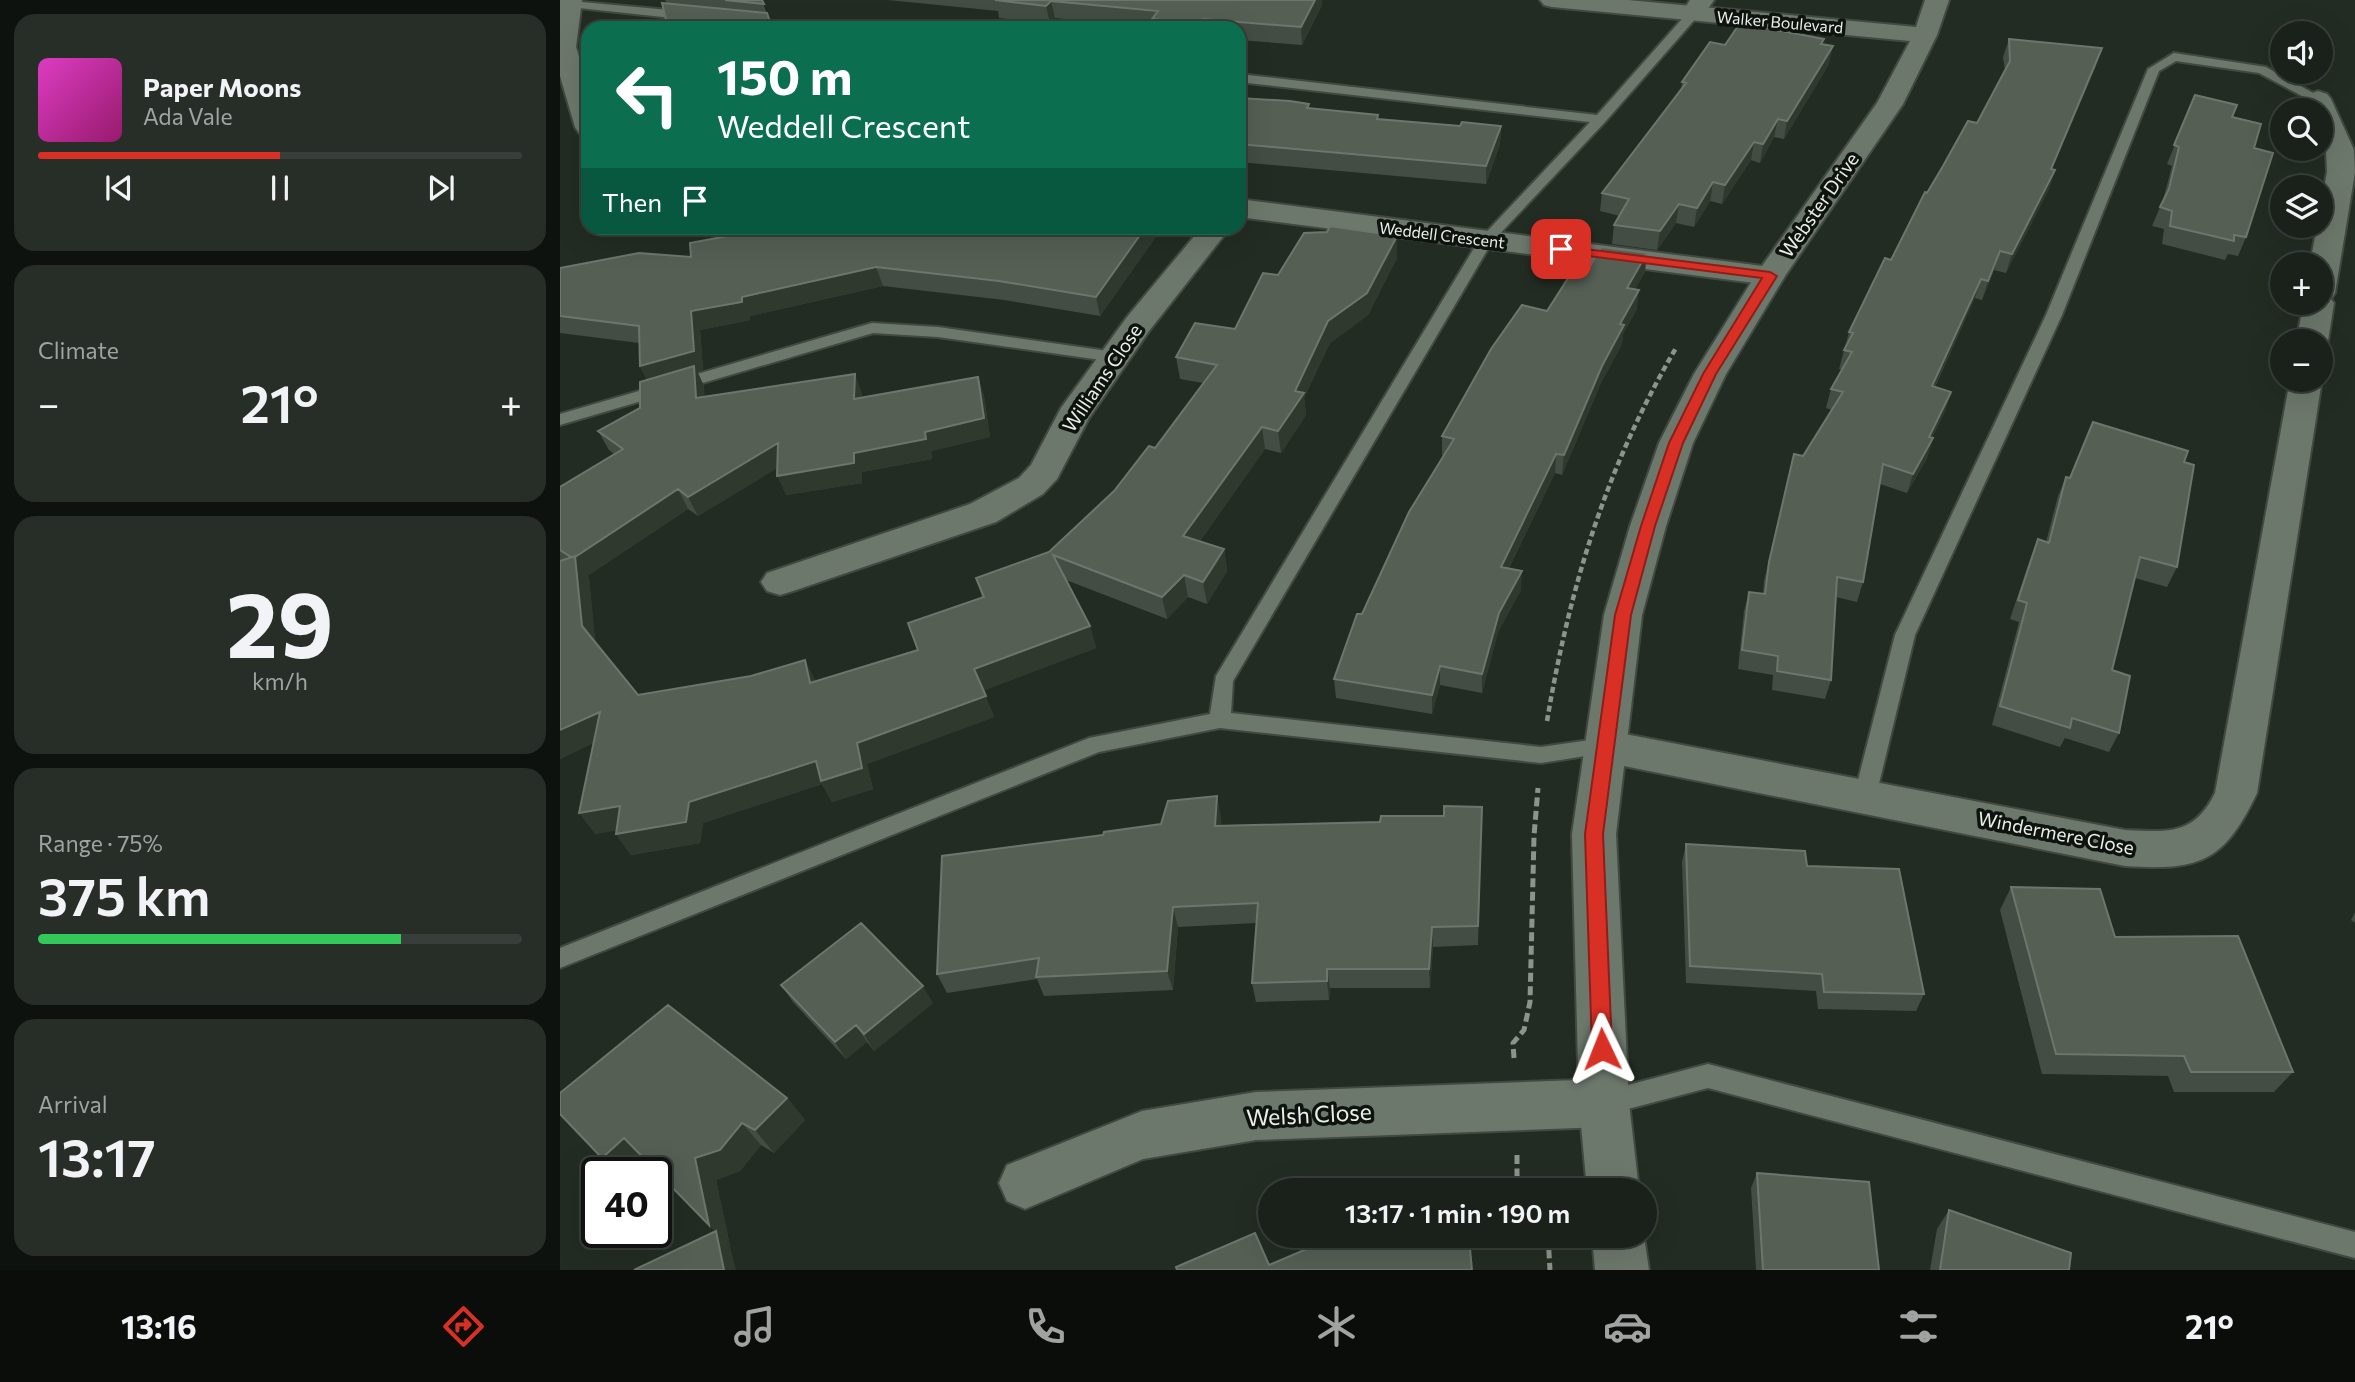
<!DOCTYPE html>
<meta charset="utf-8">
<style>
body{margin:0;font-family:Commissioner,sans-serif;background:#272e27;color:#f1f3f6;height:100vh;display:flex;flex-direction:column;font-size:26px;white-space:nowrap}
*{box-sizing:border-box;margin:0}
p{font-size:23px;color:#9fa3a2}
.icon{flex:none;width:38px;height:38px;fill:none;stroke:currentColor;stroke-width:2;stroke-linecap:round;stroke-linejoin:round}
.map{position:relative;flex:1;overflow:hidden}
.drawer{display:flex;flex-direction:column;gap:14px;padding:14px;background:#0e120e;width:560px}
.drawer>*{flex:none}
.banner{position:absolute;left:21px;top:21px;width:665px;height:214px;border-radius:21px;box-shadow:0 7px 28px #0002,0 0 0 2px #383e39;background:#0b6e4f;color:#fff;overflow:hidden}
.tools{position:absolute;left:1710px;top:21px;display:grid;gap:14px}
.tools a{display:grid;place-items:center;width:63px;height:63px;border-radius:50%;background:#1a211a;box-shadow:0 7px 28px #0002,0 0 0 2px #383e39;font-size:35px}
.speed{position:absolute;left:21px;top:1157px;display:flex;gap:14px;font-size:35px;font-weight:700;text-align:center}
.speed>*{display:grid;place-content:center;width:91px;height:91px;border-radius:50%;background:#1a211a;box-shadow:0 7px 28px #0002,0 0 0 2px #383e39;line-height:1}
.speed .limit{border:4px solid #111;border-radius:10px;background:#fff;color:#111}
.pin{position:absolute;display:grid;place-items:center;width:60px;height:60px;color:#fff;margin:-30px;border-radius:14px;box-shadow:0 4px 10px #0006}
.me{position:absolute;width:77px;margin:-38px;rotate:358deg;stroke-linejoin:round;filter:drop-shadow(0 0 5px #0008)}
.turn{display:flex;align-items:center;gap:24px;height:147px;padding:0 21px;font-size:32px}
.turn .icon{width:91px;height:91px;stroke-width:2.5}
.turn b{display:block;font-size:49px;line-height:60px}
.then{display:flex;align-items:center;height:66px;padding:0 21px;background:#0003;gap:14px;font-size:26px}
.big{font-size:52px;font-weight:600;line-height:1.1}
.drawer .tile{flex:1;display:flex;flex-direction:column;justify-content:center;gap:10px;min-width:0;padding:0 24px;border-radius:21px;background:#272e27}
.drawer .dial{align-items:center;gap:0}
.dial b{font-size:91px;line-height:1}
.song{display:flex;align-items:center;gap:21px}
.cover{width:84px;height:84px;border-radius:10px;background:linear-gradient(135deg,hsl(310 70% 55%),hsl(320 70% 35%))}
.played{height:7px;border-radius:4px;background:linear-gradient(90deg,#d93025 50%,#383e39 50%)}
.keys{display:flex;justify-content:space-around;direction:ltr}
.heat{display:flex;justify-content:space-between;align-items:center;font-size:38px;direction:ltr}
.charge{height:10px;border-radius:5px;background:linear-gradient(90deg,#34c759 75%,#383e39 0)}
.trip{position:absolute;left:698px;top:1178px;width:399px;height:70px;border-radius:35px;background:#1a211a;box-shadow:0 7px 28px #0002,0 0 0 2px #383e39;font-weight:600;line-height:70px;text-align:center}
.tab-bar{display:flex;height:112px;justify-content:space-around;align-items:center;background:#0a0d0a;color:#9fa3a2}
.tab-bar .icon{width:49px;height:49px}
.tab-bar .on{color:#d93025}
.tab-bar b{font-size:32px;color:#f1f3f6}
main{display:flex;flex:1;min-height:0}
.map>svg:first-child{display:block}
</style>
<main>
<section class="drawer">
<div class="tile">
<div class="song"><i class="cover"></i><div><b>Paper Moons</b><p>Ada Vale</p></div></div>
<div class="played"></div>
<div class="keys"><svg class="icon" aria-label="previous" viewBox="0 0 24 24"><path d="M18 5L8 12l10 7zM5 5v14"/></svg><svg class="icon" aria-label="pause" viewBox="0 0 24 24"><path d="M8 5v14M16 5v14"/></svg><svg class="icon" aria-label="next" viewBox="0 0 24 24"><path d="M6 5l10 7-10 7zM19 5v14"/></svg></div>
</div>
<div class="tile"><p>Climate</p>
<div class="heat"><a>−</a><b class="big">21°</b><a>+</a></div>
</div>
<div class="tile dial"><b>29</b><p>km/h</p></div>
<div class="tile"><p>Range · 75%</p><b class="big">375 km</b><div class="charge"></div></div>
<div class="tile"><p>Arrival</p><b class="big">13:17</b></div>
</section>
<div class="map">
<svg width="1795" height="1270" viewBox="0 0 1795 1270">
<rect width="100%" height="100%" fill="#232c22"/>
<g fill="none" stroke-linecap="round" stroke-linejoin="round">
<defs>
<path id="service" d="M0 0 131 12 137 16 131 20 0 6Z
M1133 10 1139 14 1137 17 1045 122 932 242 673 681 671 713 981 747 1044 738 1051 740 1054 746 1051 752 981 763 660 728 539 752 0 968V948L529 738 650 714 656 676 919 240 1030 122 679 82V74L1037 115 1129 11Z
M185 18 239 24 245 28 181 25V19Z
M1614 53 1706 67 1764 99 1758 103 1753 102 1699 73 1616 61 1599 71 1502 315 1355 635 1316 796 1312 802 1305 805 1298 802 1294 796 1335 635 1486 315 1588 69Z
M312 323 378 327 555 352 563 357 555 362 378 337 313 333 0 425V414Z
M1148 1064 1795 1232V1258L1148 1088 1045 1115 1036 1111 1033 1103 1036 1095 1045 1091Z"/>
<path id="minor" d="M0 0H22L16 47 28 84V135L19 133 15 127 0 76Z
M1130 0H1154L1141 19H1125L1121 14Z
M1758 91 1767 94 1771 99 1794 150 1795 172 1775 293 1771 299 1774 303 1768 341 1760 348V341H1736L1744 303H1760V264H1750L1757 226H1760V208L1767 172 1766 150 1760 136V110H1750L1745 99 1749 94Z
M679 199 1210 267 1221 270 1225 276 1221 282 1210 285 679 217Z
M641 228H670L589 331 529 418 497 479 483 494 436 522 233 591 220 595 207 591 201 582 207 573 410 504 459 478 471 465 501 408 567 317Z
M1760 377 1762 380 1697 793C1664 862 1640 871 1565 866L1044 762 1029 758 1023 746 1029 734 1044 730 1565 830C1607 832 1634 836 1655 793L1730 380H1760Z
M1044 1079 1062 1086 1069 1103 1062 1120 1044 1127 696 1140 583 1159 465 1209 447 1201 439 1183 447 1165 582 1111 696 1092Z"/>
<path id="tertiary" d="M980 0H1068L1356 27 1365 0H1389L1377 35 1343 104 1225 276 1166 374 1133 443 1106 526 1082 615 1056 834 1069 1103 1079 1190H1027L1019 1103 1012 834 1044 615 1070 526 1099 443 1134 374 1195 276 1317 103 1350 41 992 7 984 5Z
M1032 1236H1084L1089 1270H1035Z"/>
</defs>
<use href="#service" stroke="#414940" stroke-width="4"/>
<use href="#minor" stroke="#414940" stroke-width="4"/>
<use href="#tertiary" stroke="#414940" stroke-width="4"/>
<path stroke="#8c948c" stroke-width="4.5" stroke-dasharray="6 3.5" stroke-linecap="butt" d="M987 721C1010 586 1046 467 1116 348"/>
<path stroke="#8c948c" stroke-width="5" stroke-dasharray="9 4.5" stroke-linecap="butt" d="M954 1058 953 1043 964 1030 970 1002 974 836 978 788
M957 1155V1176L967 1190
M988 1236 990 1270"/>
<use href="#service" fill="#6d786c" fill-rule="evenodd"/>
<use href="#minor" fill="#6d786c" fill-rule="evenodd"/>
<use href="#tertiary" fill="#6d786c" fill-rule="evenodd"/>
</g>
<path fill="#434d43" d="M105 0H202L212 28 107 3Z
M328 0H762V5L742 45 679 40V28H594L495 18 490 24 439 18 438 11Z
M1449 39 1536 66 1492 169 1495 170 1489 189 1446 273 1434 270 1422 300 1415 298 1375 387 1391 392 1385 411 1372 438H1373L1367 458 1347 493 1320 484 1303 582 1297 602 1276 597 1271 680 1265 699 1212 690 1213 675 1178 669 1184 611 1189 592 1203 594 1204 581 1234 454 1243 456 1272 410 1266 408 1271 389 1282 370 1279 369 1289 332 1331 260 1367 193 1417 123 1445 71 1443 57Z
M1263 44 1269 64 1224 139 1214 137 1200 163 1191 160 1162 204 1150 201 1134 227 1116 223 1097 250 1052 244 1054 225 1060 216 1040 211 1042 193 1121 89 1122 82 1165 45Z
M1635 95 1672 117 1694 148 1686 237 1678 256 1668 254 1665 260 1602 244 1604 229 1592 226 1603 200 1612 166 1607 164Z
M679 98 749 104V108L818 119 900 126H941L940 144 926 184 679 162Z
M595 238 540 316 444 300 323 286 190 316V320L140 330 143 370 137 371 144 386V397L302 393V398L418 377 424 396 430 437 371 451 372 459 302 472V483L226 495 217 468 138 516 128 509 27 576 29 578 35 643 78 695 191 676 245 660 255 681 358 650 422 597 416 578 489 552 554 491 595 448 643 383 620 379 616 357 675 329 718 275 837 258 808 315 770 343 744 398 746 415 721 453 705 449 640 541 664 549 667 571 647 604 628 597 607 619 506 580 530 626 536 648 423 690 434 717 307 764 313 789 272 802 262 784 143 823 140 843 71 855 56 834V830L35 834 33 743 0 759V487L54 454 49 450 38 431 80 408 87 380 80 366 79 343 0 333V268L131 257Z
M1085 272 1075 289 1077 309 1063 334 1062 344 1040 385 1002 475 995 473 949 568 961 590 938 632 922 693 880 685 872 714 776 698 774 679 802 614 883 455H882V436L987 311 1025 275Z
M1624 462 1617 567 1607 587 1575 578 1552 670 1559 733 1549 752 1505 738 1500 747 1432 725 1459 622 1450 619 1470 559 1478 539 1486 542 1498 496 1506 477 1510 478Z
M922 807 918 945 873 947 870 988H770L769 1000 696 1002 692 983 696 923 618 927 613 990 484 996 477 979 387 993 377 974 543 835 661 817V826L820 822 884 816Z
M1126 844 1247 866 1364 994 1356 1011 1258 1009 1256 991 1126 983 1122 862Z
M1451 887 1555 937 1733 1072 1714 1092H1614L1608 1076 1482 1074 1440 910Z
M1795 912V923L1791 920Z
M221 985 373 1003 314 1051 307 1042 286 1059 233 1002Z
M227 1098 245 1120 214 1153 201 1145 180 1171 156 1180 170 1246 86 1161 73 1172H57L42 1158Z
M1197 1173 1319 1270H1196L1191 1188Z
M1389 1210 1509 1270H1370L1377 1229Z"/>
<path fill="#2f392e" d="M755 0H762V5L742 45 741 27Z
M491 1 495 18 490 24 486 6Z
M643 19 644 28H640L639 24Z
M1273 46 1269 64 1224 139 1227 121Z
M1542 48 1536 66 1484 188 1491 169Z
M1218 119 1214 137 1200 163 1203 144Z
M941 126 940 144 926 184V166Z
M1194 142 1191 160 1162 204 1165 185Z
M1495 170 1489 189 1446 273 1452 254Z
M1153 182 1150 201 1134 227 1137 208Z
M1119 204 1116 223 1097 250 1100 231Z
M585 228H593L595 238 540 316 536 297Z
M837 236V258L808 315 770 343 744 398 746 415 721 453 718 431 735 391 768 321Z
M1440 251 1434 270 1422 300 1428 281Z
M1087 253 1085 272 1065 307 1067 288Z
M316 267 323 286 190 316V320L140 330 143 370 137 371 144 386 146 417 89 385 80 366 131 311 182 297Z
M1421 279 1415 298 1366 405 1372 386Z
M1079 290 1077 309 1063 334 1062 344 1040 385 1002 475 1004 455 1060 324Z
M295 374 302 393V419L294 399Z
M418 377 424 396 430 437 371 451 372 459 302 472V483L226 495 217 476 365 432Z
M1391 392 1385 411 1364 454 1373 438 1367 458 1347 493 1353 474 1369 437Z
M702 427 705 449 628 558 623 536Z
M218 443 227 462 138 516 128 497Z
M996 454 995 473 940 586 941 567Z
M118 489 128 509 27 576 29 578 36 647 22 626 12 558Z
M664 549 667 571 647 604 643 582Z
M962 571 961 590 938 632 922 693V674L939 613Z
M624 575 628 597 607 619 602 597Z
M530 626 536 648 423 691 414 669Z
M245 660 256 682 250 683Z
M880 666V685L872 714V695Z
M426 696 434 717 307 764 313 789 272 802 262 784 143 823 140 843 71 855 56 834 129 802 297 743Z
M40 712 55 733 0 759V730Z
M657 796 661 817 660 846 655 826Z
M60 806 76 827 35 834 19 813Z
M613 907 618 927 613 990 607 971Z
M872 927 873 947 870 988 869 969Z
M767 969 770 988 769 1000 767 981Z
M363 986 373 1003 314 1051 304 1034Z
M296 1025 307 1042 286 1059 275 1042Z
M227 1098 245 1120 214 1153 195 1130Z
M182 1123 201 1145 180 1171 156 1180 170 1246 149 1225 135 1158Z
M64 1138 86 1160 73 1172H57L42 1158Z
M156 1231 170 1246 176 1270H164Z"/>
<path fill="#555f54" stroke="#6c766c" stroke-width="2" d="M165 0H202L204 4Z
M435 0H755L741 27 643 19 639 24 592 19 598 11 491 1 486 6Z
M102 3 207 13 212 28H108Z
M1180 23 1264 39 1261 44 1273 46 1227 121 1218 119 1203 144 1194 142 1165 185 1153 182 1137 208 1119 204 1100 231 1054 225 1069 199 1042 193 1126 83 1122 82 1150 42 1165 45Z
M1449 39 1542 48 1491 169 1495 170 1452 254 1440 251 1428 281 1421 279 1372 386 1391 392 1369 437 1373 438 1353 474 1323 464 1303 582 1277 577 1271 680 1217 671 1218 656 1182 650 1189 592 1205 594 1209 562 1234 454 1243 456 1283 392 1271 389 1292 352 1284 350 1293 333 1289 332 1325 258 1331 260 1365 192 1367 193 1383 166 1408 121 1417 123 1450 61Z
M1635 95 1677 105 1672 117 1701 124 1694 148 1713 153 1686 237 1674 235V241L1610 226 1612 211 1600 207 1609 189 1619 147 1614 145Z
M679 98 730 101 749 104 747 108 818 115 817 119 900 126 902 122 941 126 926 166 679 144Z
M770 226 837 236 807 293 768 321 735 391 744 393 718 431 702 427 623 536 664 549 643 582 624 575 602 597 493 555 530 626 414 669 426 696 297 743 302 768 261 781 256 761 129 802 126 822 56 834 60 806 19 813 40 712 0 730V561L15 556 22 626 78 695 191 676 245 660 250 683 358 650 348 623 424 597 416 578 489 552 554 491 589 446 595 448 657 365 616 357 635 323 675 329 703 273 718 275 744 233 767 232Z
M210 228H585L536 297 439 281 316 267 182 297V302L131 311 134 351 80 366 79 326 0 316V268L79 253 131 257 130 243Z
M1041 247 1087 253 1067 288 1079 290 1060 324 1064 325 1042 366 1004 455 996 454 941 567 962 571 939 613 922 674 880 666 872 695 774 679 797 614H802L849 512 894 439 882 436 931 349 962 305 987 311 1012 272 1025 275Z
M134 366 136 398 295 374 294 399 418 377 424 418 365 432 366 439 294 453V463L217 476 218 443 128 497 118 489 15 557H11L0 550V487L63 449 38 431 80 408V382Z
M1533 422 1628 451 1624 462 1634 465 1617 567 1580 557 1552 670 1570 676 1559 733 1512 718 1510 728 1440 706 1467 603 1458 600 1478 539 1489 543 1506 477 1510 478Z
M657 796 655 826 820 822 821 816H884V806L922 807 918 926 872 927 869 969H767V981L692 983 698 903 613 907 607 971 476 977 479 958 377 974 382 856 543 835 544 832 601 824 608 801Z
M1126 844 1245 851 1247 866 1339 869 1364 994 1264 992 1262 974 1130 966Z
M1451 887 1540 889 1555 937 1678 936 1733 1072H1631L1624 1056 1496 1054Z
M301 923 363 986 304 1034 296 1025 275 1042 221 985Z
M108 1005 227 1098 195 1130 182 1123 160 1150 135 1158 149 1225 64 1138 42 1158 0 1114V1093Z
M1197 1173 1309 1182 1319 1270H1203Z
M1389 1210 1511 1253 1509 1270H1380Z
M156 1231 164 1270H74Z
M695 1233 709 1265 777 1236H797L910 1249 912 1270H617L616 1267Z"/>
<path fill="#d93025" stroke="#8d1f18" stroke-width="2" d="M1001 246 1210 272 1217 276 1156 374 1123 443 1095 526 1071 615 1043 834 1052 1049 1049 1055 1042 1058 1035 1055 1032 1049 1025 834 1055 615 1081 526 1109 443 1143 374 1202 278 997 252 995 249Z"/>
<g text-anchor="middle" stroke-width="7" stroke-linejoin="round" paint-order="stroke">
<g font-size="16" fill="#e9f0e9" stroke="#0f130e">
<text transform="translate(1220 22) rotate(5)" y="6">Walker Boulevard</text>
<text transform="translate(882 235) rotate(7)" y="6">Weddell Crescent</text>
</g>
<g font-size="19" fill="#e9f0e9" stroke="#0f130e">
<text transform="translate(1259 205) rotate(-55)" y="7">Webster Drive</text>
<text transform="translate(542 378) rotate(-56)" y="7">Williams Close</text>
<text transform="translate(1496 833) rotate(11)" y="7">Windermere Close</text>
</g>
<g font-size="23" fill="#e9f0e9" stroke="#0f130e">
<text transform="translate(749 1115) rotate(-3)" y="8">Welsh Close</text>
</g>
</g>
</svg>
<div class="tools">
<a><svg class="icon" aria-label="sound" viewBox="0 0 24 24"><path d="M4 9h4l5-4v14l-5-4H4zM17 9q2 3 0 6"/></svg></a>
<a><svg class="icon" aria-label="search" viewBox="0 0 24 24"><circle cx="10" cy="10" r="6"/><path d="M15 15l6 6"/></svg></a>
<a><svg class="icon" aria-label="layers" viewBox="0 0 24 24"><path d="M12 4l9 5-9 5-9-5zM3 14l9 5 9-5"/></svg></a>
<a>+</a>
<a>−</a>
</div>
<div class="speed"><div class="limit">40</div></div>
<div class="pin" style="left:1001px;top:249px;background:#d93025"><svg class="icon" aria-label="arrive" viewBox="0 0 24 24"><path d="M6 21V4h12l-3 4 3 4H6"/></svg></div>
<svg class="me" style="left:1042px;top:1049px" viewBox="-20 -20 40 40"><path d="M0-17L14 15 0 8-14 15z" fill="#d93025" stroke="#fff" stroke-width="4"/></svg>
<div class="trip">13:17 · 1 min · 190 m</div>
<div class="banner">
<div class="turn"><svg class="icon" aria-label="left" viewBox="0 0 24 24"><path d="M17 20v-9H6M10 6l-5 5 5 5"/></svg><div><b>150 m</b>Weddell Crescent</div></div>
<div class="then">Then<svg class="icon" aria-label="arrive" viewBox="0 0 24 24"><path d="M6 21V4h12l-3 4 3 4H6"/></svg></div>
</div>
</div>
</main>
<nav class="tab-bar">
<b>13:16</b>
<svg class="icon on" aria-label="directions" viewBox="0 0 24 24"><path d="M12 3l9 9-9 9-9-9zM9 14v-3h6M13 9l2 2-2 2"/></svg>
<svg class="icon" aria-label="music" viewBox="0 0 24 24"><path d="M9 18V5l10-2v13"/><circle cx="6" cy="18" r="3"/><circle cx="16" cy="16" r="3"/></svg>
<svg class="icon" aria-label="phone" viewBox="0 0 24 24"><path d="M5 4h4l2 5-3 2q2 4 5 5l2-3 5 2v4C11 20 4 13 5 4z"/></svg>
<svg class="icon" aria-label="climate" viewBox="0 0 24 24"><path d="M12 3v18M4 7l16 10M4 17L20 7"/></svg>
<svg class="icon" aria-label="car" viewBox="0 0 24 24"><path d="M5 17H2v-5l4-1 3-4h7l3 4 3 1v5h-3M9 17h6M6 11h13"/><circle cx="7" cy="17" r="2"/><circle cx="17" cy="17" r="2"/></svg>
<svg class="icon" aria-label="filters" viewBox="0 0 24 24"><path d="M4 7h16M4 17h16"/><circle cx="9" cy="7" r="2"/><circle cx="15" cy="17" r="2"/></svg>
<b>21°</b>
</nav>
